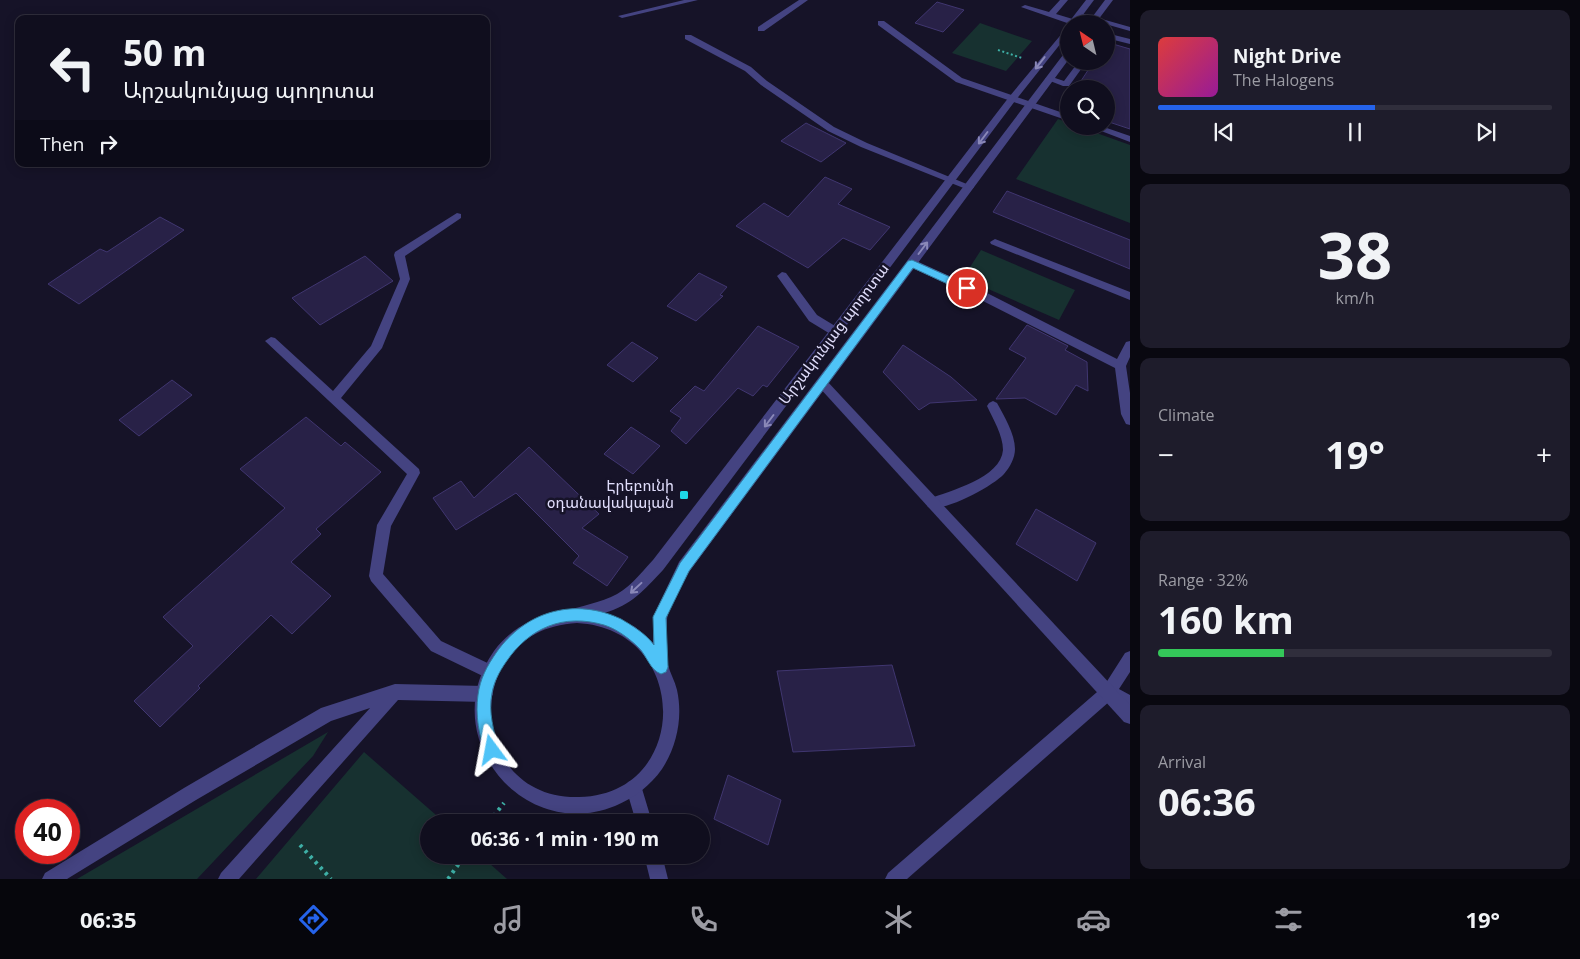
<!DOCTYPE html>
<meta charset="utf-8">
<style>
body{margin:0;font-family:"Open Sans","Noto Sans Armenian",sans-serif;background:#1e1c2b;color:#f1f3f6;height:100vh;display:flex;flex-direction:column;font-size:19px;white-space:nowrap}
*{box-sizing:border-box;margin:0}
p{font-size:16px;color:#9c9ca4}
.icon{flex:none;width:28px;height:28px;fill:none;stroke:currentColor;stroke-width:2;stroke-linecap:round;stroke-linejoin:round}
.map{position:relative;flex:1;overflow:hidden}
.drawer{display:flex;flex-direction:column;gap:10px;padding:10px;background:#090810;width:450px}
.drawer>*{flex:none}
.hud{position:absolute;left:15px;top:15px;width:475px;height:152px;border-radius:10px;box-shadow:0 2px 12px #0003,0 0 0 1px #302e3c;background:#100e1e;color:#f1f3f6;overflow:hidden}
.needle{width:32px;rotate:325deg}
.buttons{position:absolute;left:1060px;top:15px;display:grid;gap:10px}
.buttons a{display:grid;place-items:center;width:55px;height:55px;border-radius:50%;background:#100e1e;box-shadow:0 2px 12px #0003,0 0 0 1px #302e3c;font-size:25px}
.speed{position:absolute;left:15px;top:799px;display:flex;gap:10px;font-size:25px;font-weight:700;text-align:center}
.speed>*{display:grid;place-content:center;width:65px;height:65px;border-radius:50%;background:#100e1e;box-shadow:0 2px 12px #0003,0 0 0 1px #302e3c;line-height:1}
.speed .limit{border:8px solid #d22;background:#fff;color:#111}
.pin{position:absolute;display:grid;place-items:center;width:42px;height:42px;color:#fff;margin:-21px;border:2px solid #fff;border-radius:50%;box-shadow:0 1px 5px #0007}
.me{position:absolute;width:55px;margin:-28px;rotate:347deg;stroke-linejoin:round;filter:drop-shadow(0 0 4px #0008)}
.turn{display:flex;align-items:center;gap:18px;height:105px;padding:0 25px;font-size:22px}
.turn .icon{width:65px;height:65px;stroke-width:2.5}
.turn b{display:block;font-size:35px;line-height:42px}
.then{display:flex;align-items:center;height:48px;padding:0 25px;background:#0003;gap:10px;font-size:19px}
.big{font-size:38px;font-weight:700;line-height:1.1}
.drawer .widget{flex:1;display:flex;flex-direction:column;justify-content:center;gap:8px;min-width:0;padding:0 18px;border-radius:10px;background:#1e1c2b}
.drawer .dial{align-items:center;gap:0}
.dial b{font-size:65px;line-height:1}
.song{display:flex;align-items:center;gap:15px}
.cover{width:60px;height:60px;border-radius:8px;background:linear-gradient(135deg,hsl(0 70% 55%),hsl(300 70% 35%))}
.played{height:5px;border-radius:2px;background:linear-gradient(90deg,#2563eb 55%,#302e3c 55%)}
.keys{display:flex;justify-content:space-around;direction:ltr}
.heat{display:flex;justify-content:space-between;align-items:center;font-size:28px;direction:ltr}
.charge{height:8px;border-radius:4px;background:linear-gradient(90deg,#34c759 32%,#302e3c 0)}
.trip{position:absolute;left:420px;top:814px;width:290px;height:50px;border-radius:25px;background:#100e1e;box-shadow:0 2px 12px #0003,0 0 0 1px #302e3c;font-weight:700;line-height:50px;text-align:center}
.tab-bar{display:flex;height:80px;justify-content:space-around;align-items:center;background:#06060c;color:#9c9ca4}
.tab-bar .icon{width:35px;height:35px}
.tab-bar .on{color:#2563eb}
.tab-bar b{font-size:22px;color:#f1f3f6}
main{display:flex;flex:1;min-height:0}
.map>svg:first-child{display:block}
</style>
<main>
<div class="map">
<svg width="1130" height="879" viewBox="0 0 1130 879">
<rect width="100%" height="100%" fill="#161328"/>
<path fill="#173130" d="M980 23 1032 41 1006 71 952 53Z
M1058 119 1069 123V126H1077L1130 145V223L1016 179Z
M981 250 1075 290 1059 320 963 278Z
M328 732 313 756 197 879H77Z
M364 752 444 822H429V855H480L507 879H256Z"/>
<path fill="#282147" stroke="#403670" d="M937 2 964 10 943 32 915 23Z
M1106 42 1130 49V129L1106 121V89L1081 81 1094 61H1106Z
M806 123 846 143 821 162 781 141Z
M825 177 852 189 838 204 890 227 870 250 843 238 808 268 736 226 764 203 788 217Z
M1007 191 1130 240V269L993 212Z
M160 217 184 230 79 304 48 284 100 249 107 252Z
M365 256 393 281 320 325 292 298Z
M699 273 727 287 720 295 723 296 696 321 667 306Z
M1027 325 1068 346 1065 350 1087 362 1088 391 1076 385 1056 415 1025 398 996 399 1026 358 1009 349Z
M758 326 799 347 767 387 763 385 753 396 738 388 686 444 671 431 681 418 670 411 695 386 704 391Z
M632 342 658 358 633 382 607 365Z
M903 345 951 377 977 400 930 403 919 410 883 372Z
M172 380 192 395 139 436 119 420Z
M306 417 341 446 345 442 381 472 316 529 321 534 291 562 331 596 292 634 271 615 198 686 200 688 160 727 134 701 193 646 163 617 285 508 240 469Z
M631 427 660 446 633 474 604 454Z
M529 447 599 514 582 528 628 557 607 586 573 563 579 556 516 493 456 530 433 498 461 481 474 498Z
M1036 509 1096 543 1077 581 1016 544Z
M892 665 915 746 793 752 777 671Z
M728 775 781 800 768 845 714 819Z"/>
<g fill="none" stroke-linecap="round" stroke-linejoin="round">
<path stroke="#3eafa6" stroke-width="2" stroke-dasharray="2 2.5" stroke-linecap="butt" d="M998 50 1022 58"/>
<path stroke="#3eafa6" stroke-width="4" stroke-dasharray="3 4.5" stroke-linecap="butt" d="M489 822 504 803
M300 845 331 879
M448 879 465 855"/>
<path fill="#444381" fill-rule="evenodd" d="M684 0H698L622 18 618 16Z
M799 0H808L764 31H758V27Z
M1060 0H1068L1056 14 1076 20V24H1070L1021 7 1025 5 1049 12Z
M1077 12 1130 27V31L1077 16Z
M878 21H884L962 78 1069 115V121L956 82 878 25Z
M1106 33 1130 39V44L1106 38Z
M685 35H691L751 67 767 81 834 127 867 143 974 187 972 189H966L861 147 828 131 761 85 745 71 685 39Z
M1079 61H1087L1069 86H1063L1045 79 1049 76 1064 81Z
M1088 126H1101L1130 136V142Z
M457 213 461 214V218L405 256 410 279 382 348 341 398 419 469 420 473 391 526 383 574 441 641 496 667 499 672 496 677 491 680 431 651 371 581 369 576 377 525 407 474 265 341 271 337 275 338 333 391 371 346 400 279 394 255 395 252Z
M995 239 1130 292V300L991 244 990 242Z
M912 259 989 294 1117 359 1126 342 1130 341V357L1126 366 1130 393V425L1126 424 1121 414 1115 368 981 300 908 266 907 263 908 260Z
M782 272 786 273 817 315 840 329 842 332 840 335H832L809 321 777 276Z
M993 401 997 403C1004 416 1015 434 1015 449 1015 458 1010 467 1004 474 993 486 944 513 928 507L926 503 928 499C950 491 1001 478 1003 450 1003 435 993 419 987 406L989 403Z
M1130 651V672L1119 689 1130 695V711L1110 701 907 879H885L888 873 1104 686 1125 653Z
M395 684 485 686 490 689 493 694 490 699 485 702 398 700 239 879H218L221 873 370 708 331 721 196 800 67 879H42L45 873 184 788 321 708Z
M634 780 640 782 652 822H636L626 788 628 782Z
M644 855H662L668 879H650Z"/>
<path fill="#444381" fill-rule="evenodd" d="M822 378 826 380 1130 705V724L1124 722 818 386 816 383 818 380Z"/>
<path fill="#444381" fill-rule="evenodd" d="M1086 0H1094L1076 24H1069V33L1015 101 663 570C644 590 632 605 604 613L635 627 653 643V617L679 562 1066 51H1069V59L689 572C683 584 668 607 667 620 666 634 667 651 668 665 670 673 675 681 677 690 683 717 677 746 662 769 650 786 634 798 615 806 521 844 435 734 494 651 525 609 568 615 611 597 628 590 640 574 653 560L1009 97 1069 25 1068 24 1069 22ZM577 623C692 629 691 795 579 797 465 800 459 629 577 623Z
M1105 0H1113L1095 24H1087Z"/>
</g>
<defs><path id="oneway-shaft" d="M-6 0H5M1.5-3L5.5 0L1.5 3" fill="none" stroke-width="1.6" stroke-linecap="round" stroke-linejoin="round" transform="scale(1.25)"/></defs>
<g stroke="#8a88b8">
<use href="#oneway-shaft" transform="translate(1040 63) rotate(128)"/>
<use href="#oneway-shaft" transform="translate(983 138) rotate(127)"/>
<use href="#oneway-shaft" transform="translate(923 248) rotate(-53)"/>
<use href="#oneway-shaft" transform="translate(769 421) rotate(127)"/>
<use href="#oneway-shaft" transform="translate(636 588) rotate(137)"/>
</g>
<path fill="#4fc3f7" stroke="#337fa1" d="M912 260 970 286 972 288 967 292 963 291 913 268 689 571 666 618 668 667 666 672 661 674C650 670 647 656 639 648 630 639 617 629 604 625 563 613 529 628 506 662 499 672 494 682 492 693 488 713 494 731 499 750L497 755 492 757 486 755C479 737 475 714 478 695 480 679 487 666 496 653 525 611 575 597 621 619 633 626 646 634 654 645L653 617 680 563 908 261Z"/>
<rect fill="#1ed7e7" stroke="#161328" stroke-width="2" x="679" y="490" width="10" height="10" rx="2.5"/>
<g text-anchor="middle" stroke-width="5" stroke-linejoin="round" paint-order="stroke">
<g font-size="15" fill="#e0ddfb" stroke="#161328">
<text transform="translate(834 334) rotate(-53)" y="5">Արշակունյաց պողոտա</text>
</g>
<g font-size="15" fill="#e0ddfb" stroke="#161328" text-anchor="end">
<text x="674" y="491">Էրեբունի<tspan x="674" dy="17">օդանավակայան</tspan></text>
</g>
</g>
</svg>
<div class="buttons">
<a><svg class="needle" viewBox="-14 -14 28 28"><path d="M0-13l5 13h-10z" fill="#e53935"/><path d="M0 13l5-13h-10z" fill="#9c9ca4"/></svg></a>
<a><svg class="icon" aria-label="search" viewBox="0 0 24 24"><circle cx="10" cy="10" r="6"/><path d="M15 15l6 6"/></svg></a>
</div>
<div class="speed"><div class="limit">40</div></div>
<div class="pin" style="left:967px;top:288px;background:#d93025"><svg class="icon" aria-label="arrive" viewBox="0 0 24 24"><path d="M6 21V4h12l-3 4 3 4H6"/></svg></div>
<svg class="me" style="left:492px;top:750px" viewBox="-20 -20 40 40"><path d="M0-17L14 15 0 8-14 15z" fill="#4fc3f7" stroke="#fff" stroke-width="4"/></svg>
<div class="trip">06:36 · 1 min · 190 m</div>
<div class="hud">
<div class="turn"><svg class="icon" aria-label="left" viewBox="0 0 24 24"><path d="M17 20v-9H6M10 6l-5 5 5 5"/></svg><div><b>50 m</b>Արշակունյաց պողոտա</div></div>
<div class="then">Then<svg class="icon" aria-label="right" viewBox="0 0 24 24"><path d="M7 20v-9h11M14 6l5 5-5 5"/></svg></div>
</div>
</div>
<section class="drawer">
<div class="widget">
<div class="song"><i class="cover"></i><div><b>Night Drive</b><p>The Halogens</p></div></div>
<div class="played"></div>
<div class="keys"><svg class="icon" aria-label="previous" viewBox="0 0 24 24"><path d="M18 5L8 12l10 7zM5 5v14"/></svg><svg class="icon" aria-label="pause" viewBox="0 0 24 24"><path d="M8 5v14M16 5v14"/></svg><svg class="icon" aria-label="next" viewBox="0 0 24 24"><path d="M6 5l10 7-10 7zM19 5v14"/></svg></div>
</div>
<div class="widget dial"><b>38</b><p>km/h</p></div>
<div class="widget"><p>Climate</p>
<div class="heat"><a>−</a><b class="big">19°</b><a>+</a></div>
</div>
<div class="widget"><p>Range · 32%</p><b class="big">160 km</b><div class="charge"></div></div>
<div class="widget"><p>Arrival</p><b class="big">06:36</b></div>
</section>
</main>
<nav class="tab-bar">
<b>06:35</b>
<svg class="icon on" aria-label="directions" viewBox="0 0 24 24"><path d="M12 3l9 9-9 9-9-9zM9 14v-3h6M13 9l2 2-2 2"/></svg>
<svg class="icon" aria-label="music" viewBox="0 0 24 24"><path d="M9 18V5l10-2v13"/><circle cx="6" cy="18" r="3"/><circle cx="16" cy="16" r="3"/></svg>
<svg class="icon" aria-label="phone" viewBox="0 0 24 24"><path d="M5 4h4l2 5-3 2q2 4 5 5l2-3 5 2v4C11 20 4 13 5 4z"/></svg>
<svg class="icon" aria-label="climate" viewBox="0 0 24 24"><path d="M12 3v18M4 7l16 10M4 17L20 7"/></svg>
<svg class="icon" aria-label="car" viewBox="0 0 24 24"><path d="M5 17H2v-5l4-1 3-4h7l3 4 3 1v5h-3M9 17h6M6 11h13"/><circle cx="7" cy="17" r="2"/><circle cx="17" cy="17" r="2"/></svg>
<svg class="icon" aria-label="filters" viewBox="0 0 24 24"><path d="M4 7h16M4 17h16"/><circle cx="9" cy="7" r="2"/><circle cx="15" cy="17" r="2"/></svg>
<b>19°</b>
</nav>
